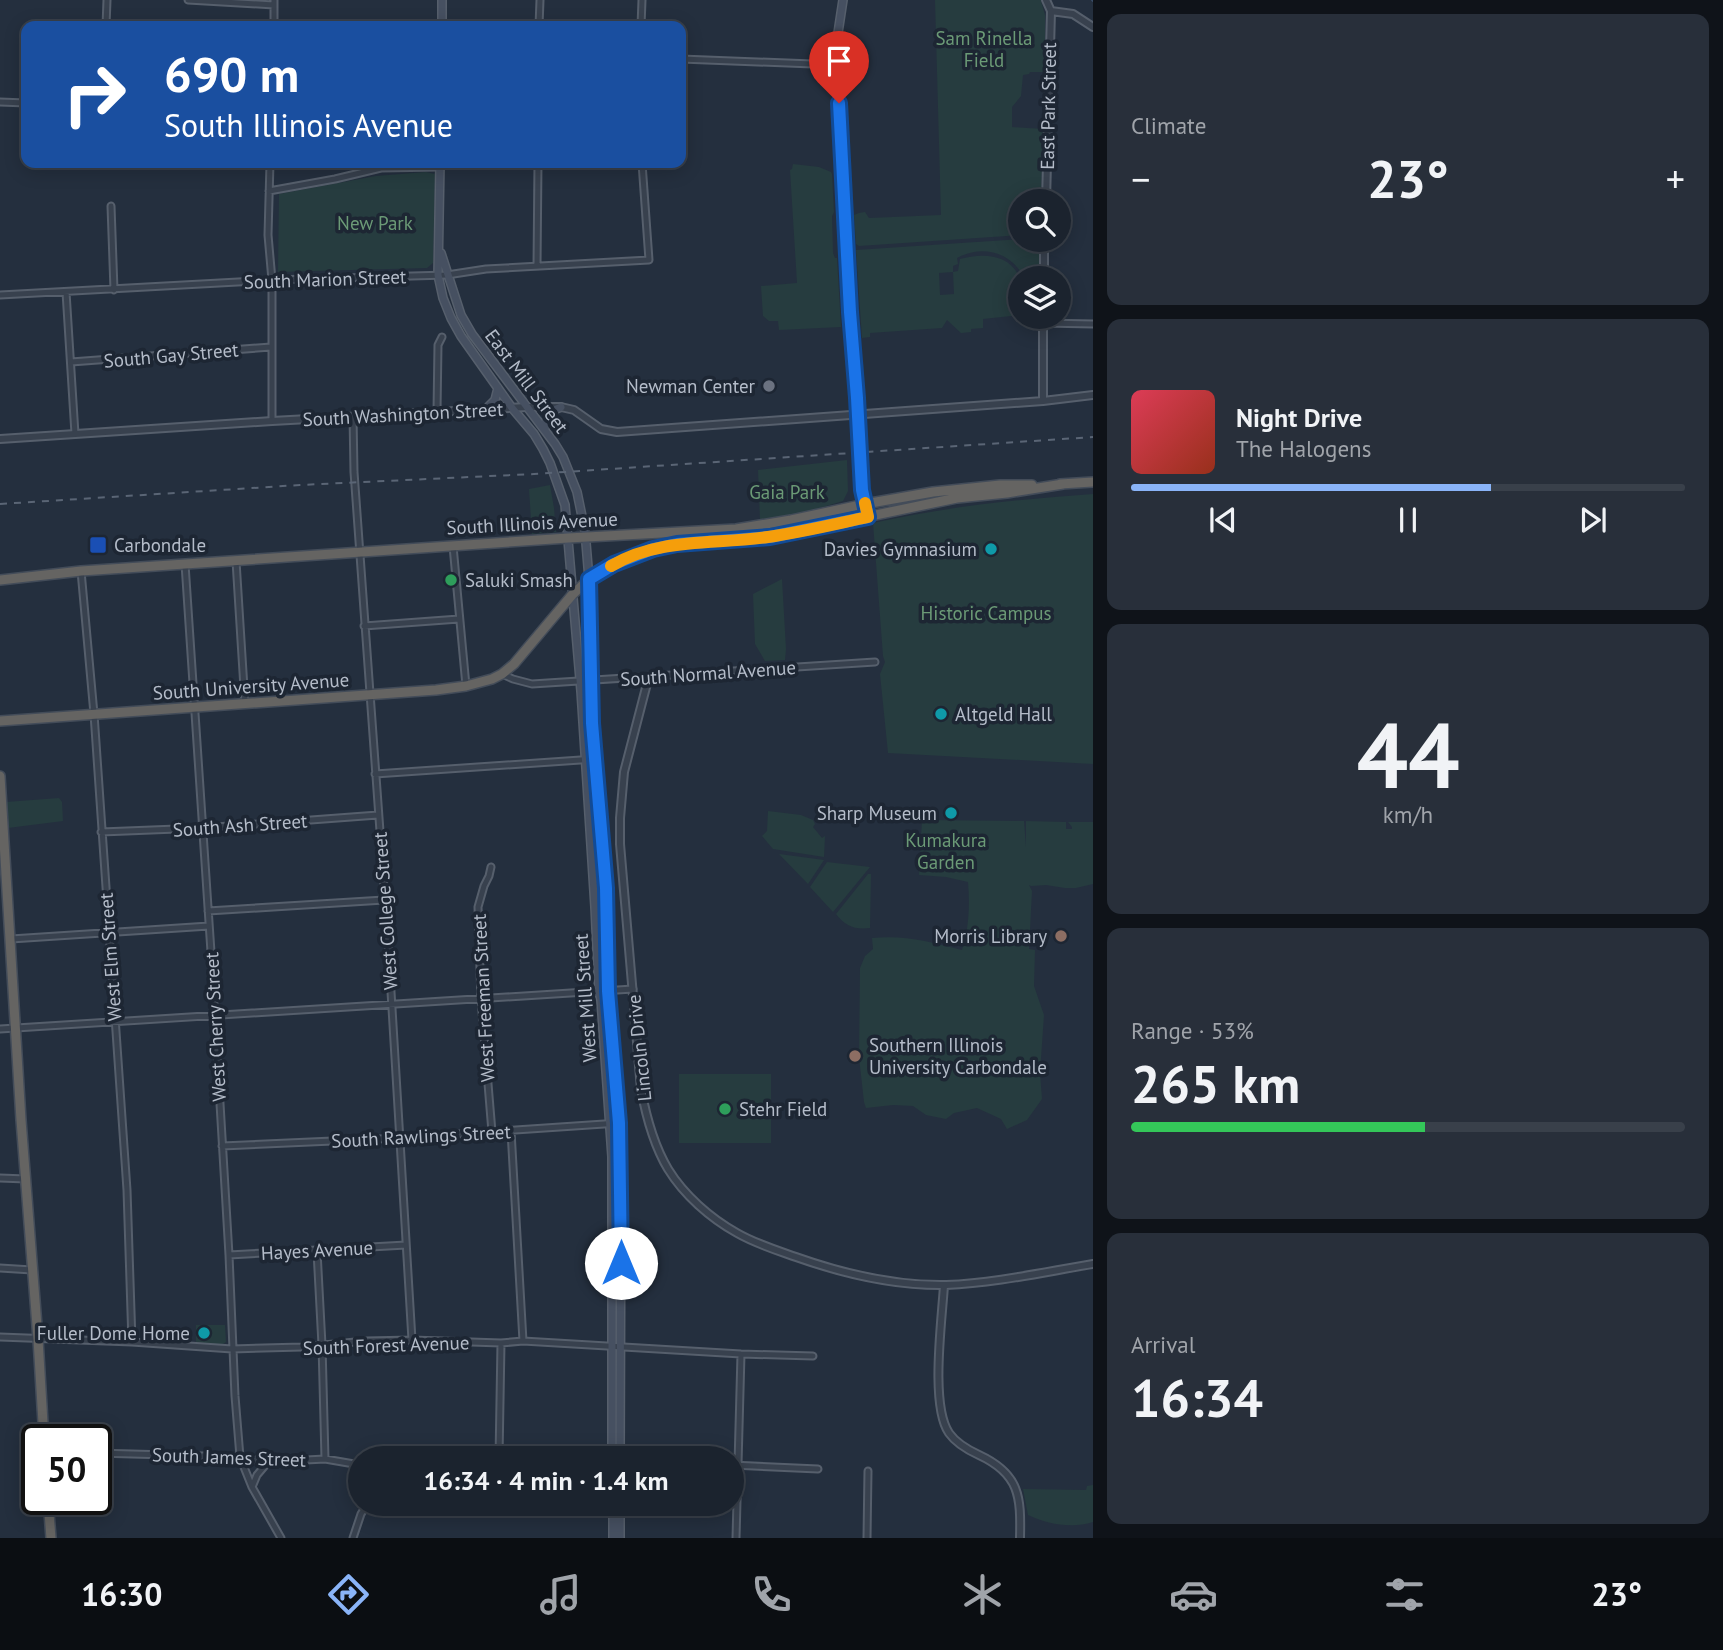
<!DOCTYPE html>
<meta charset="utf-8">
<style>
body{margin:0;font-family:"PT Sans",sans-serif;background:#282f3a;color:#f1f3f6;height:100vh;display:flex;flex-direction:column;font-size:26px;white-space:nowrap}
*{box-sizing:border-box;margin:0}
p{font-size:23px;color:#a0a4aa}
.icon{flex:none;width:38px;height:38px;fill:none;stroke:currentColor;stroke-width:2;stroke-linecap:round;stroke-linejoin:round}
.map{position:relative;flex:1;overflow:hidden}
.details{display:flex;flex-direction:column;gap:14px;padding:14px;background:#0f1319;width:630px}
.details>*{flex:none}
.banner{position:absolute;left:21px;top:21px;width:665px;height:147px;border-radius:14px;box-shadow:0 4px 18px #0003,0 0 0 2px #39404a;background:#1a4fa0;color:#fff;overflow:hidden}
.fabs{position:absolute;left:1008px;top:189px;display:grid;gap:14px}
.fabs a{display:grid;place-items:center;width:63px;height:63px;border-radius:50%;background:#1b232e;box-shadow:0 4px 18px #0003,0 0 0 2px #39404a;font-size:35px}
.speed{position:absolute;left:21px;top:1424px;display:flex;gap:14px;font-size:35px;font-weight:700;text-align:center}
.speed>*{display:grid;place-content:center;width:91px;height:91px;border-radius:50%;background:#1b232e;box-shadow:0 4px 18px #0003,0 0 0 2px #39404a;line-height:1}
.speed .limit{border:4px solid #111;border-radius:10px;background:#fff;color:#111}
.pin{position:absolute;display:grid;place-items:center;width:60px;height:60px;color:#fff;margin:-72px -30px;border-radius:50% 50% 50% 0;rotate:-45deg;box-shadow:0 0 7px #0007}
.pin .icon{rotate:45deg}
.me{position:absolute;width:77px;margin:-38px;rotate:0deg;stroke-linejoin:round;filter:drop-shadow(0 0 5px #0008)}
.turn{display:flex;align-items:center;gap:24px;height:147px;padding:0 28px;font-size:32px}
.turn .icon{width:91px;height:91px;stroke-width:2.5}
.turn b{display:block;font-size:49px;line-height:60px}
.big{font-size:52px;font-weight:700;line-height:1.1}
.details .widget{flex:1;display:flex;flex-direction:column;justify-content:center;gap:10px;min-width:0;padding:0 24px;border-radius:14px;background:#282f3a}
.details .dial{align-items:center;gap:0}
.dial b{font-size:91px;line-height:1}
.song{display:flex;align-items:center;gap:21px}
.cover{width:84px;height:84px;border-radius:10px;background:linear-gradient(135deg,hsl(350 70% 55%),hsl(10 70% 35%))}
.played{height:7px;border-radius:4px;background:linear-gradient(90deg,#8ab4f8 65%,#39404a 65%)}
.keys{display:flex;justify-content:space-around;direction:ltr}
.heat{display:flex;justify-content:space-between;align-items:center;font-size:38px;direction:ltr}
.charge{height:10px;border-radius:5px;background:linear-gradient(90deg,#34c759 53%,#39404a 0)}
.trip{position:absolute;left:348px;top:1446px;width:396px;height:70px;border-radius:35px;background:#1b232e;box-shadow:0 4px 18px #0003,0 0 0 2px #39404a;font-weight:700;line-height:70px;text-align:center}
.dock{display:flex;height:112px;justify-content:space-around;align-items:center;background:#0b0e12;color:#a0a4aa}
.dock .icon{width:49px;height:49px}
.dock .current{color:#8ab4f8}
.dock b{font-size:32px;color:#f1f3f6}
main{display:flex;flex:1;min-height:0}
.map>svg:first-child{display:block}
</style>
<main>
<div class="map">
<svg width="1093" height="1538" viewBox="0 0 1093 1538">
<rect width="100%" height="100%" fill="#242f3e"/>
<path fill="#263c3f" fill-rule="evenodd" d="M935 0H1041V1L1045 15V72H1030L1029 74 1023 75 1021 96 1012 107V127L1043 129 1041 201H1020V235L859 246 856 244 854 215 859 213 865 212 869 218 941 215Z
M793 164 819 167 831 172 832 174 834 212 832 216 833 253 835 258H837L841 327 779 330 778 321H769L763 316 761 286 797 283 790 170 792 169Z
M426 172 435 174 433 263 427 268 278 272 279 194 376 176Z
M1020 239 1039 240 1041 278H1024C1012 252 982 244 957 258L958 264 953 266V272L958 271 960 259C981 253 1008 253 1019 276 1023 286 1021 304 1020 315L983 319V328L971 329V332L961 333 947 320 942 328 870 333V337L862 338 856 250ZM953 272 954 294 940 295 939 273Z
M847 460 848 491 843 501 793 516 760 520 758 470Z
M550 485 554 508 556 532 532 534 529 489Z
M1093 494V764L888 753 880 674 885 662 883 656 873 523C945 507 1020 499 1093 494Z
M782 579 786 649 785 660 765 661 755 644 753 594Z
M59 798 62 802 63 821 8 828 6 802Z
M768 811 801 815 813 820 815 824 813 827 822 838 825 836 824 857 773 849 762 836 767 831Z
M922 820 1024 821 1026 847V821L1066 822V829H1072V827L1068 822H1093V884L1076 888H1065L1046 885 1031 886 1029 885 1032 891 1029 949 1035 950 1034 986 1044 1015 1040 1073 1042 1099 1027 1120 1007 1129 1001 1119 977 1108 954 1113 946 1119 926 1115 913 1106 893 1105 866 1108 864 1102 859 1057 860 968 865 956 873 949 872 938C907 935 929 942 962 950 969 928 970 905 968 882L946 877 919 875Z
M779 854 824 860 808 884Z
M827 862 870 867 833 912 810 887Z
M868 874H871L870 928C855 930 845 926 836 914Z
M679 1074H771V1143H679Z
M196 1325H225L226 1342 223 1344H196Z
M1093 1485V1522C1071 1529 1048 1524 1028 1515L1023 1489 1086 1490 1087 1486Z"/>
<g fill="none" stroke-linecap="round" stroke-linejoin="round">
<path stroke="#394c67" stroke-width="2" d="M1092 0 1093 1"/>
<defs>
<path id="minor" d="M188 0 274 5
M106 26 107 0
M274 26V0
M539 26 540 0
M641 26 642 0
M681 59 838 65
M0 102 26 103
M270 163 268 235 272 280V421
M269 191 335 179 381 168 440 167
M111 206 114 290
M537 266 538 163
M66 292 75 434
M0 295 272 280 447 275 486 269 649 260 642 163
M1043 323 1093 324
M71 362 271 347
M437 411 438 345 442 337
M353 416 354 472 388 942 412 1340
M453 546 466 686
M236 561 245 704
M185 564 211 952 229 1255 235 1396 240 1457 252 1487 281 1538
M81 571 94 714 127 1190 132 1342
M364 626 459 619
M502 674 513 679 532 684 875 662
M375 774 595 759
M101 832 202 828 378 815
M491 867 489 876 484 886 478 907 481 999 492 1132
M208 911 384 900
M11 939 209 926
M0 1029 633 989
M511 1131 523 1341
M222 1146 400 1138 619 1123
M0 1178 26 1179
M317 1251 322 1345 325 1459
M229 1255 406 1245
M0 1268 32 1270
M0 1337 132 1342 232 1349 302 1347 366 1341 412 1340 501 1343 523 1341 741 1354 813 1356
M96 1453 240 1457 268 1462 325 1459 360 1465
M499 1458 501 1343
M353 1465 360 1473
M732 1465 818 1469
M252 1487 257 1475 268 1462
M353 1538 361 1514 368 1503
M736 1538 741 1354
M867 1538 868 1471"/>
<path id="tertiary" d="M1046 0 1051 11 1073 14 1093 27
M1046 201 1051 11
M1044 278V240
M1043 401V317
M0 439 272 421 527 407H561L574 410 601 429 617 432 1043 401 1093 395
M649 676 624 772 620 818V844L641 1089C646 1116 653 1144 668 1169 684 1195 710 1218 737 1233 756 1244 776 1250 796 1257 844 1274 895 1286 946 1285 996 1283 1044 1272 1093 1264
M944 1285C942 1320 930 1405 949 1433 956 1443 968 1450 979 1455 1020 1474 1021 1497 1020 1538"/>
<path id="secondary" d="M843 0 838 33V76L846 249 862 490 868 517
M442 26V0
M440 163 438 275 443 298 451 318 461 336 512 408 534 434 543 449 550 463 565 505 581 691 595 907 599 992 601 1000 612 1157V1458
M441 253 461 315 472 334 555 444 563 457 577 492 585 531 589 579 592 723 606 888 608 991 621 1163 620 1458
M486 409 495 400 498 388
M545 430C545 417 548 412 561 407
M613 1503V1538
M620 1503V1538"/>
<path id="trunk" d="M1060 484 1093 482
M0 580 81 571 568 538 736 529 791 520 865 504 933 492 1000 485H1032
M0 721 436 690 466 686 492 679 502 674 514 664 572 595 589 579 614 564 639 553 677 544 770 537 957 498 1007 493 1063 484
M0 776 21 1120 38 1339 44 1440
M48 1500 51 1538"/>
</defs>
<use href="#minor" stroke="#565f6c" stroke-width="9"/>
<use href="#tertiary" stroke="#565f6c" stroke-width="10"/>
<use href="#secondary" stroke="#565f6c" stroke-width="10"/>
<use href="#trunk" stroke="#434c59" stroke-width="12"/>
<use href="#minor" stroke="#38414e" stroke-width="5"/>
<use href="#tertiary" stroke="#38414e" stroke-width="6"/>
<use href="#secondary" stroke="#465061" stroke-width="7"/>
<use href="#trunk" stroke="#656462" stroke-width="9"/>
<path stroke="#5a6575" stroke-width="2" stroke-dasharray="7 7" stroke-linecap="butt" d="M0 504 300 485 534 474 1093 437"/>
</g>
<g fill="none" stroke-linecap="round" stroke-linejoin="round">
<defs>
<path id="route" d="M621 1263 619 1123 608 991 606 888 592 723 589 579 614 564 653 549 677 544 770 537 868 517 862 490 857 398 850 312 839 103"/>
</defs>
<use href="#route" stroke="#114b97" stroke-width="18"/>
<use href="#route" stroke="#1a73e8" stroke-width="12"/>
<path stroke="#f59e0b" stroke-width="12" d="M611 566C660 537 714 545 768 537 802 532 835 524 868 517L865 503"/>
</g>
<circle fill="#6b7280" stroke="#1d2633" stroke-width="2.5" cx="769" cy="386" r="7"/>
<rect fill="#1a4fb4" stroke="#1d2633" stroke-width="2.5" x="89" y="536" width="18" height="18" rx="3.5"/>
<g fill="#0f9aa8" stroke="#1d2633" stroke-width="2.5">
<circle cx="991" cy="549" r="7"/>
<circle cx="941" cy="714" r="7"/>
<circle cx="951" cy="813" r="7"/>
<circle cx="204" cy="1333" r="7"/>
</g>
<g fill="#2e9e5b" stroke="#1d2633" stroke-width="2.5">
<circle cx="451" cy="580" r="7"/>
<circle cx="725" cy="1109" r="7"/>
</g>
<g fill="#8d6e63" stroke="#1d2633" stroke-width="2.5">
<circle cx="1061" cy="936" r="7"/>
<circle cx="855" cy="1056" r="7"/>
</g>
<g text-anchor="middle" stroke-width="7" stroke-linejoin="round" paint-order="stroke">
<g font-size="19" fill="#6b9a76" stroke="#1d2633">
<text x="984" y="45">Sam Rinella<tspan x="984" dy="22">Field</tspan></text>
<text x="375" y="230">New Park</text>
<text x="787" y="499">Gaia Park</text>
<text x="986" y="620">Historic Campus</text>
<text x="946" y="847">Kumakura<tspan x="946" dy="22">Garden</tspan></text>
</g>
<g font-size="19" fill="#b4bcc9" stroke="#1d2633">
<text transform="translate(1048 106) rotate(-89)" y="7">East Park Street</text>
<text transform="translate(325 279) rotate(-2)" y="7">South Marion Street</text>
<text transform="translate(171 355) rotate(-5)" y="7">South Gay Street</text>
<text transform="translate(527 381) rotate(53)" y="7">East Mill Street</text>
<text transform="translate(403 414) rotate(-3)" y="7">South Washington Street</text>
<text transform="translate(532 523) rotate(-3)" y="7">South Illinois Avenue</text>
<text transform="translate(708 673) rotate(-4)" y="7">South Normal Avenue</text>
<text transform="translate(251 686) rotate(-4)" y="7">South University Avenue</text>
<text transform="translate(240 825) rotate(-4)" y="7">South Ash Street</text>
<text transform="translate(385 911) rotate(-94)" y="7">West College Street</text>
<text transform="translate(110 957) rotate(-94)" y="7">West Elm Street</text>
<text transform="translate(483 998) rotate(-93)" y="7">West Freeman Street</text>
<text transform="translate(585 998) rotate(-94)" y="7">West Mill Street</text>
<text transform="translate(215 1027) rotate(-93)" y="7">West Cherry Street</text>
<text transform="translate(639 1048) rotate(-96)" y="7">Lincoln Drive</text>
<text transform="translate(421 1136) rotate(-3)" y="7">South Rawlings Street</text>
<text transform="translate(317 1250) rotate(-3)" y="7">Hayes Avenue</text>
<text transform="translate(386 1345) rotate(-2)" y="7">South Forest Avenue</text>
<text transform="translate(229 1457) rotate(2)" y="7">South James Street</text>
</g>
<g font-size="19" fill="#b4bcc9" stroke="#1d2633" text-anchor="end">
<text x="755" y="393">Newman Center</text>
<text x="114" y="552" text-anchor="start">Carbondale</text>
<text x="977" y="556">Davies Gymnasium</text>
<text x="465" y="587" text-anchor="start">Saluki Smash</text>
<text x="955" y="721" text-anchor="start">Altgeld Hall</text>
<text x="937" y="820">Sharp Museum</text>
<text x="1047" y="943">Morris Library</text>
<text x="869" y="1052" text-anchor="start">Southern Illinois<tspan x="869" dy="22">University Carbondale</tspan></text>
<text x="739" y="1116" text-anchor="start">Stehr Field</text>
<text x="190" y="1340">Fuller Dome Home</text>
</g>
</g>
</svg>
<div class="fabs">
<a><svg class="icon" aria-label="search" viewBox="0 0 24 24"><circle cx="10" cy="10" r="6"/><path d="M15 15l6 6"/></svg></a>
<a><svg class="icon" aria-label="layers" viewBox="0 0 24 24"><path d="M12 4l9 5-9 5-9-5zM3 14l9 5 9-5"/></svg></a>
</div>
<div class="speed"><div class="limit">50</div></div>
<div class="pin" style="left:839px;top:103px;background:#d93025"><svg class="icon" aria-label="arrive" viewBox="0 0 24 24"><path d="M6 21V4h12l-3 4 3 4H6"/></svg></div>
<svg class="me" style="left:621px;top:1263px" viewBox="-20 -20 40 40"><circle r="19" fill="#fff"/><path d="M0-13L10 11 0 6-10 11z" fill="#1a73e8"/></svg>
<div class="trip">16:34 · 4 min · 1.4 km</div>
<div class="banner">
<div class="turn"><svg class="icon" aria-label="right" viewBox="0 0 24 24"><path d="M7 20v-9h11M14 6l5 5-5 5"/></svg><div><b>690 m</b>South Illinois Avenue</div></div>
</div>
</div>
<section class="details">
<div class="widget"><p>Climate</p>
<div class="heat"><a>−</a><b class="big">23°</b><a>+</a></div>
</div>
<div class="widget">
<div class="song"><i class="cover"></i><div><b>Night Drive</b><p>The Halogens</p></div></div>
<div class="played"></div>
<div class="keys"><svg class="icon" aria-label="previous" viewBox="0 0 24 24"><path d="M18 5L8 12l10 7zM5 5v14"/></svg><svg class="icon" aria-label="pause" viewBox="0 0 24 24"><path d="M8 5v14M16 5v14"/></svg><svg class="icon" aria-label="next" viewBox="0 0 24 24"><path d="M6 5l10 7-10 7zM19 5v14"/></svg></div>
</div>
<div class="widget dial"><b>44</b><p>km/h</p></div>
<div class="widget"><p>Range · 53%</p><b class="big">265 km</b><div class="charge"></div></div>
<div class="widget"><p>Arrival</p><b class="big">16:34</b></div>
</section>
</main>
<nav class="dock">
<b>16:30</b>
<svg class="icon current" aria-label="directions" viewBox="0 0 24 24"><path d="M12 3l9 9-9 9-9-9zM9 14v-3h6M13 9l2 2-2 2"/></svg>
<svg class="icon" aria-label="music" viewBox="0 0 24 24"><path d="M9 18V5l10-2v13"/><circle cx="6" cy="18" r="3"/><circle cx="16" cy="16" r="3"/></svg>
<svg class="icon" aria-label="phone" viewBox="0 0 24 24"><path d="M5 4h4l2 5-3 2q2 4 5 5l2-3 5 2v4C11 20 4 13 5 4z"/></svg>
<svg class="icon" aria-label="climate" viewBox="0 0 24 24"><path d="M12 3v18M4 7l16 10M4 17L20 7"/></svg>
<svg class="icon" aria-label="car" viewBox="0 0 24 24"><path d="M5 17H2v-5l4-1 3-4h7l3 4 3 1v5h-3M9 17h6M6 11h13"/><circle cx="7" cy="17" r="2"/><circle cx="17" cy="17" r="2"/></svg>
<svg class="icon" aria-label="filters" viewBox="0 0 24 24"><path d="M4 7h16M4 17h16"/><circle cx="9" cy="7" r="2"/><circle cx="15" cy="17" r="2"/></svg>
<b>23°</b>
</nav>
